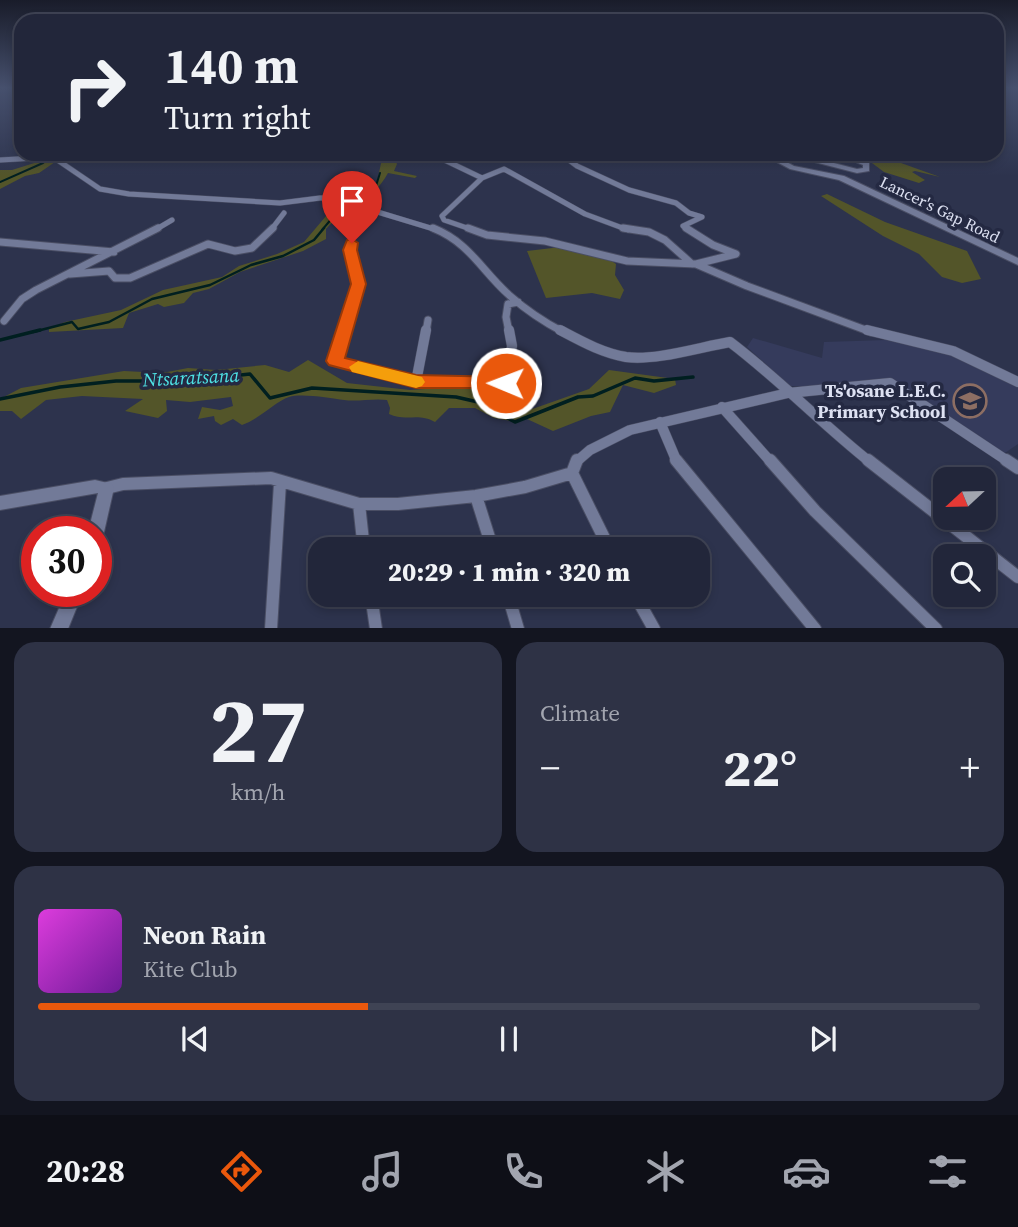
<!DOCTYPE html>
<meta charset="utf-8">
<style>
body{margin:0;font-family:"Source Serif 4",serif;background:#2e3245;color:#f1f3f6;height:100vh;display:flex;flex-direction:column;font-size:26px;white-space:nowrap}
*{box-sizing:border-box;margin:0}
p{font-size:23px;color:#a2a5af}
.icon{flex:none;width:38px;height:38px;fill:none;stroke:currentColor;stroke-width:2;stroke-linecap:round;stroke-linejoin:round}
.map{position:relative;height:628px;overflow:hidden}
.panel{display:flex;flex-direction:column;gap:14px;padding:14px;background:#131520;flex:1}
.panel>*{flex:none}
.banner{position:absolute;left:14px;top:14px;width:990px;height:147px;border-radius:21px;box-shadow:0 4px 10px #0003,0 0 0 2px #3f4354;background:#22263a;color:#f1f3f6;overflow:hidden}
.needle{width:46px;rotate:248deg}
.tools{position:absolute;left:933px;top:467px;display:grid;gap:14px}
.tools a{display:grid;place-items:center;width:63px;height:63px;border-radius:14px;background:#22263a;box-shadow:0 4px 10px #0003,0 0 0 2px #3f4354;font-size:35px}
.speed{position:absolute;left:21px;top:516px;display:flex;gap:14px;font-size:35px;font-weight:700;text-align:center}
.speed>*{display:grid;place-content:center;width:91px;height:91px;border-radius:50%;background:#22263a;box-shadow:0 4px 10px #0003,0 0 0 2px #3f4354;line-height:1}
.speed .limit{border:10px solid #d22;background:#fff;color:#111}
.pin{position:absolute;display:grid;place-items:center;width:60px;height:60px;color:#fff;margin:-72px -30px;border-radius:50% 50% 50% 0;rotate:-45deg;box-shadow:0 0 7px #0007}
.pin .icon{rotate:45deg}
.me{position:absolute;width:77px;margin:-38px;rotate:271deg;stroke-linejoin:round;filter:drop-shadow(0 0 5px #0008)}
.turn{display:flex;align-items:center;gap:24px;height:147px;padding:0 35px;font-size:32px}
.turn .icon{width:91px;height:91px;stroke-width:2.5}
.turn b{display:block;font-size:49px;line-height:60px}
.big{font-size:52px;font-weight:800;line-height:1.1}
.panel .tile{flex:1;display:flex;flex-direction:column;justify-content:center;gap:10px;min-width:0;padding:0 24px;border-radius:21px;background:#2e3245}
.panel .dial{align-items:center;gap:0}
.dial b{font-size:91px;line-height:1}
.song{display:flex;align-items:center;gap:21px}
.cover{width:84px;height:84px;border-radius:10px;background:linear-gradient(135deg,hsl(300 70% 55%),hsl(280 70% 35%))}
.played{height:7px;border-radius:4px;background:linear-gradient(90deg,#ea580c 35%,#3f4354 35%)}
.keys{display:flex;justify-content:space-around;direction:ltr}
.heat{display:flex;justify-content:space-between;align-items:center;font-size:38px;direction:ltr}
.panel .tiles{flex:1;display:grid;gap:14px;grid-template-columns:1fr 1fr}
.tile:last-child{grid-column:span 2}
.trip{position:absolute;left:308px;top:537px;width:402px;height:70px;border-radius:21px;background:#22263a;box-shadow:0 4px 10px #0003,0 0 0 2px #3f4354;font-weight:800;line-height:70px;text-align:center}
.tab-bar{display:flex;height:112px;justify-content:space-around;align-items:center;background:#0e0f17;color:#a2a5af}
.tab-bar .icon{width:49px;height:49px}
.tab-bar .current{color:#ea580c}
.tab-bar b{font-size:32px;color:#f1f3f6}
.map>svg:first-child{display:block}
</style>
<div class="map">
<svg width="1018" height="629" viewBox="0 0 1018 629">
<rect width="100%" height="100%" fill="#2d334d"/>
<path fill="#353b5c" d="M753 338 822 358 824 342 886 340 908 343 966 358 1018 385V444L1002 455 891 379 840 386H790L747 347Z"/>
<path fill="#535529" d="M383 154H392L397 164 394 171 417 176 415 178 388 173C372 203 346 206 326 229V239L303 251 240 272 209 289 193 293 184 303 164 307 158 304 129 313 123 328 49 332V329L65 322 121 310 163 290 222 277 239 266 277 254 304 242 332 209 354 204 372 189 377 182Z
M853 154H876L940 177 915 171 912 172 925 180 919 183 884 172 868 160Z
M47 159 55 162 39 173 25 176 0 189V170H12Z
M827 194 885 222 967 251 981 279 962 283 942 277 919 254 883 236 821 196Z
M561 247 607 258 616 264 615 275 624 290 620 299 592 293 546 298 527 251Z
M308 360 347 383 410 390 455 387 486 390 521 413 589 389 609 370 675 379 676 385 654 393 623 385 610 412 591 416 553 431 527 419 512 421 494 418 475 408H449L435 422C418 412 406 422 389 414L390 408 387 400C373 398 358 402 344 400 331 398 301 393 289 397 276 401 261 418 242 425L233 419 221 425 215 421 214 416 198 419 202 407 220 410 233 406 231 397 190 402 166 400 167 411 158 418 125 411 143 399 82 396 46 400 21 419 12 411H0V399L21 388 124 371 162 373 188 368 216 370 265 365 289 372Z"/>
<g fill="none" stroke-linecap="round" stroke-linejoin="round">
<path stroke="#001f20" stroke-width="2" d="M0 182 43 163 55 154
M322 230 339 210 375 189 380 173"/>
<path stroke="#001f20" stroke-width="2.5" d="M33 332 72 322 78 329 109 322 152 299 210 285 251 265 283 256 314 240 324 228"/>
<path stroke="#001f20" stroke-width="3.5" d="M0 340 40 330
M0 399 60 387 116 381H185L250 374 270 398 312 388 456 397 478 402 515 422 578 397 593 396 635 378 654 381 693 377"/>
<defs>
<path id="street-far3" d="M432 154 482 178 504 169 585 214 628 230
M561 154 577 166 629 190 676 203 689 213 702 217 683 226 689 230
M0 160 53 157 100 189 129 194 280 203 320 198H352L371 210 437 230
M155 230 172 220
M271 230 284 213
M473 230 444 220 442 216 482 178"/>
<path id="street-far2" d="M433 228C470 243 481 270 509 295 526 310 544 322 563 332
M468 228 487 235 545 241 627 261 696 264 747 286 871 332
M623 228 649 232 665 240 692 264
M686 228 713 245 736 254 696 264
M0 242 114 252
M70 274 109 271 115 278H130L208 244 235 251 252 248 273 228
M4 321 22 299 36 290 158 228
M344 332 358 284 350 250 352 243
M426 332 428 320
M509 332 506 317 508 304 518 302"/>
<path id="street-far1" d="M344 330 335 361 416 382 506 383 512 346 509 330
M560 330C581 341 602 353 626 357 656 361 700 347 730 342 779 379 822 424 870 462
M867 330 953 351 1018 382
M416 382 426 330
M722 407 771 462
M660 422 677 462
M576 462 590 450 630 430 788 393 890 383 1009 462"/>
<path id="street" d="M676 460 815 629
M770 460 815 511 936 629
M868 460 1018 577
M1006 460 1018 468
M572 473 610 550
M107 488 123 484 271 478 359 504H398L476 496 525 487 572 473 577 460
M476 496 493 550
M359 504 364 550
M371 595 376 629
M508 595 518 629
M635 595 654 629
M271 629 280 483"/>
<path id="secondary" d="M778 154H799L857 169 863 168V165L849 159 831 154 851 155 869 163V171L857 173 799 158 781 159 794 166 844 176 1018 258V265L839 180 790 169 775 161V156Z
M95 480 112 484 114 488 104 532 102 537 96 539V532H88L98 493 0 510V496Z
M66 592H83L68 629H50Z"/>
</defs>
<use href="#street-far3" stroke="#4a4e64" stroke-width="6"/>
<use href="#street-far2" stroke="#4a4e64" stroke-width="9"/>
<use href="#street-far1" stroke="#4a4e64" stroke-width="11"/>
<use href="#street" stroke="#4a4e64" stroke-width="14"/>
<use href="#secondary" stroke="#4a4e64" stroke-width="2"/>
<use href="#street-far3" stroke="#727a98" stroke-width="5"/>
<use href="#street-far2" stroke="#727a98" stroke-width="7"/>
<use href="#street-far1" stroke="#727a98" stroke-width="10"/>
<use href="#street" stroke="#727a98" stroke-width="12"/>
<use href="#secondary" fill="#727a98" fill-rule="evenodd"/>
</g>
<linearGradient id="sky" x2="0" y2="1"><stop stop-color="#191c2a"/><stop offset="0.5" stop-color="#46506d"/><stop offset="1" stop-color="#46506d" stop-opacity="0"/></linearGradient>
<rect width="1018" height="176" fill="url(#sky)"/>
<path fill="#ea580c" stroke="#983908" stroke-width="2" d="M352 239 358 243 357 250 366 284 345 358 416 375 506 377 512 379 515 383 512 388H416L329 365 326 361 351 284 343 250 347 240Z"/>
<path fill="#f59e0b" d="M358 361 422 377 425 382 422 386 416 388 352 372 349 367Z"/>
<defs>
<symbol id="school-ring" viewBox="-11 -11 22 22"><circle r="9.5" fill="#242942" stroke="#8d6e63" stroke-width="1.5"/><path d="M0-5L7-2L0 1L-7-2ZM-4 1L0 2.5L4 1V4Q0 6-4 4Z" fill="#8d6e63"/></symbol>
</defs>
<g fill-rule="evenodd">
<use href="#school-ring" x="951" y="382" width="38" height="38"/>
</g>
<g text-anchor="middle" stroke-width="7" stroke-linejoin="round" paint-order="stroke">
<g font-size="16" fill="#dde1f2" stroke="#242942">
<text transform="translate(940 209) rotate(26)" y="6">Lancer's Gap Road</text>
</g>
<g font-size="18" font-weight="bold" fill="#dde1f2" stroke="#242942" text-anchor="end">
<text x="946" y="397">Ts'osane L.E.C.<tspan x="946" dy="21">Primary School</tspan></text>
</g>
<g font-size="19" font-style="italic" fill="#4ee2e5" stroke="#242942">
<text transform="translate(191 377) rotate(-3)" y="7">Ntsaratsana</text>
</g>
</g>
</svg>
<div class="tools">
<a><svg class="needle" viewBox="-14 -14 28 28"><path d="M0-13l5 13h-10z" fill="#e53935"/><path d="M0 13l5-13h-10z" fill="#a2a5af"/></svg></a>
<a><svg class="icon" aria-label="search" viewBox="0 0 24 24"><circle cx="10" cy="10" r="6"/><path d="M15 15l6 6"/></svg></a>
</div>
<div class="speed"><div class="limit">30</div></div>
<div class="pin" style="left:352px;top:243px;background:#d93025"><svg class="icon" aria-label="arrive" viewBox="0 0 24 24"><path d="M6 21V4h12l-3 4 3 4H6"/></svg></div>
<svg class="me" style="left:506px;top:383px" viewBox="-20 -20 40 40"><circle r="17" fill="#ea580c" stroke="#fff" stroke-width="3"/><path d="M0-11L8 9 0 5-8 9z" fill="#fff"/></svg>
<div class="trip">20:29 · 1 min · 320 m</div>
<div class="banner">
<div class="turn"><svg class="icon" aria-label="right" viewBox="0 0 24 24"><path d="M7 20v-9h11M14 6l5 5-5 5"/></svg><div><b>140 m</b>Turn right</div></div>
</div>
</div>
<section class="panel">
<div class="tiles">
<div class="tile dial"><b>27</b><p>km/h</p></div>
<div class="tile"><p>Climate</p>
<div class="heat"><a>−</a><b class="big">22°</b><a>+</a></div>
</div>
<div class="tile">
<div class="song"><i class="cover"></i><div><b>Neon Rain</b><p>Kite Club</p></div></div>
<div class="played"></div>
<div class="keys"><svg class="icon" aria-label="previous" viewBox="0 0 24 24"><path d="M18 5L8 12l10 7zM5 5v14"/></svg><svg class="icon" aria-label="pause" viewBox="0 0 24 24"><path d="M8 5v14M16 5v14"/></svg><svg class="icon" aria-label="next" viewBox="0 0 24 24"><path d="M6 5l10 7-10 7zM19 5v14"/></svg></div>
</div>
</div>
</section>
<nav class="tab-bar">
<b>20:28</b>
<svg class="icon current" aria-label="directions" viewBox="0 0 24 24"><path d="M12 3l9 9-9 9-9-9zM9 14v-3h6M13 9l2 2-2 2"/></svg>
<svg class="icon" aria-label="music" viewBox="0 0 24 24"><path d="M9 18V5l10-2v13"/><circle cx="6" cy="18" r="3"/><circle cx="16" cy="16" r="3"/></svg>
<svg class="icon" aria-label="phone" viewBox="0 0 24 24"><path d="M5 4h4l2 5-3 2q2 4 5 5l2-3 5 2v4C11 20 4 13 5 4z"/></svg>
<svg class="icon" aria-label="climate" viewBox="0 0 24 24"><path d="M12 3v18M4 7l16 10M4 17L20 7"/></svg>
<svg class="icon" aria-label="car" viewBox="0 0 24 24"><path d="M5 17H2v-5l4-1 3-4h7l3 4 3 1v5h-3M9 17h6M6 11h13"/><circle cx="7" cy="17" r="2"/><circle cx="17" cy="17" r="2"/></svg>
<svg class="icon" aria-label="filters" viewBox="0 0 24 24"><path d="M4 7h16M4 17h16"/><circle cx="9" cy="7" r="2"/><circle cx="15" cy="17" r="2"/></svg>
</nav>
